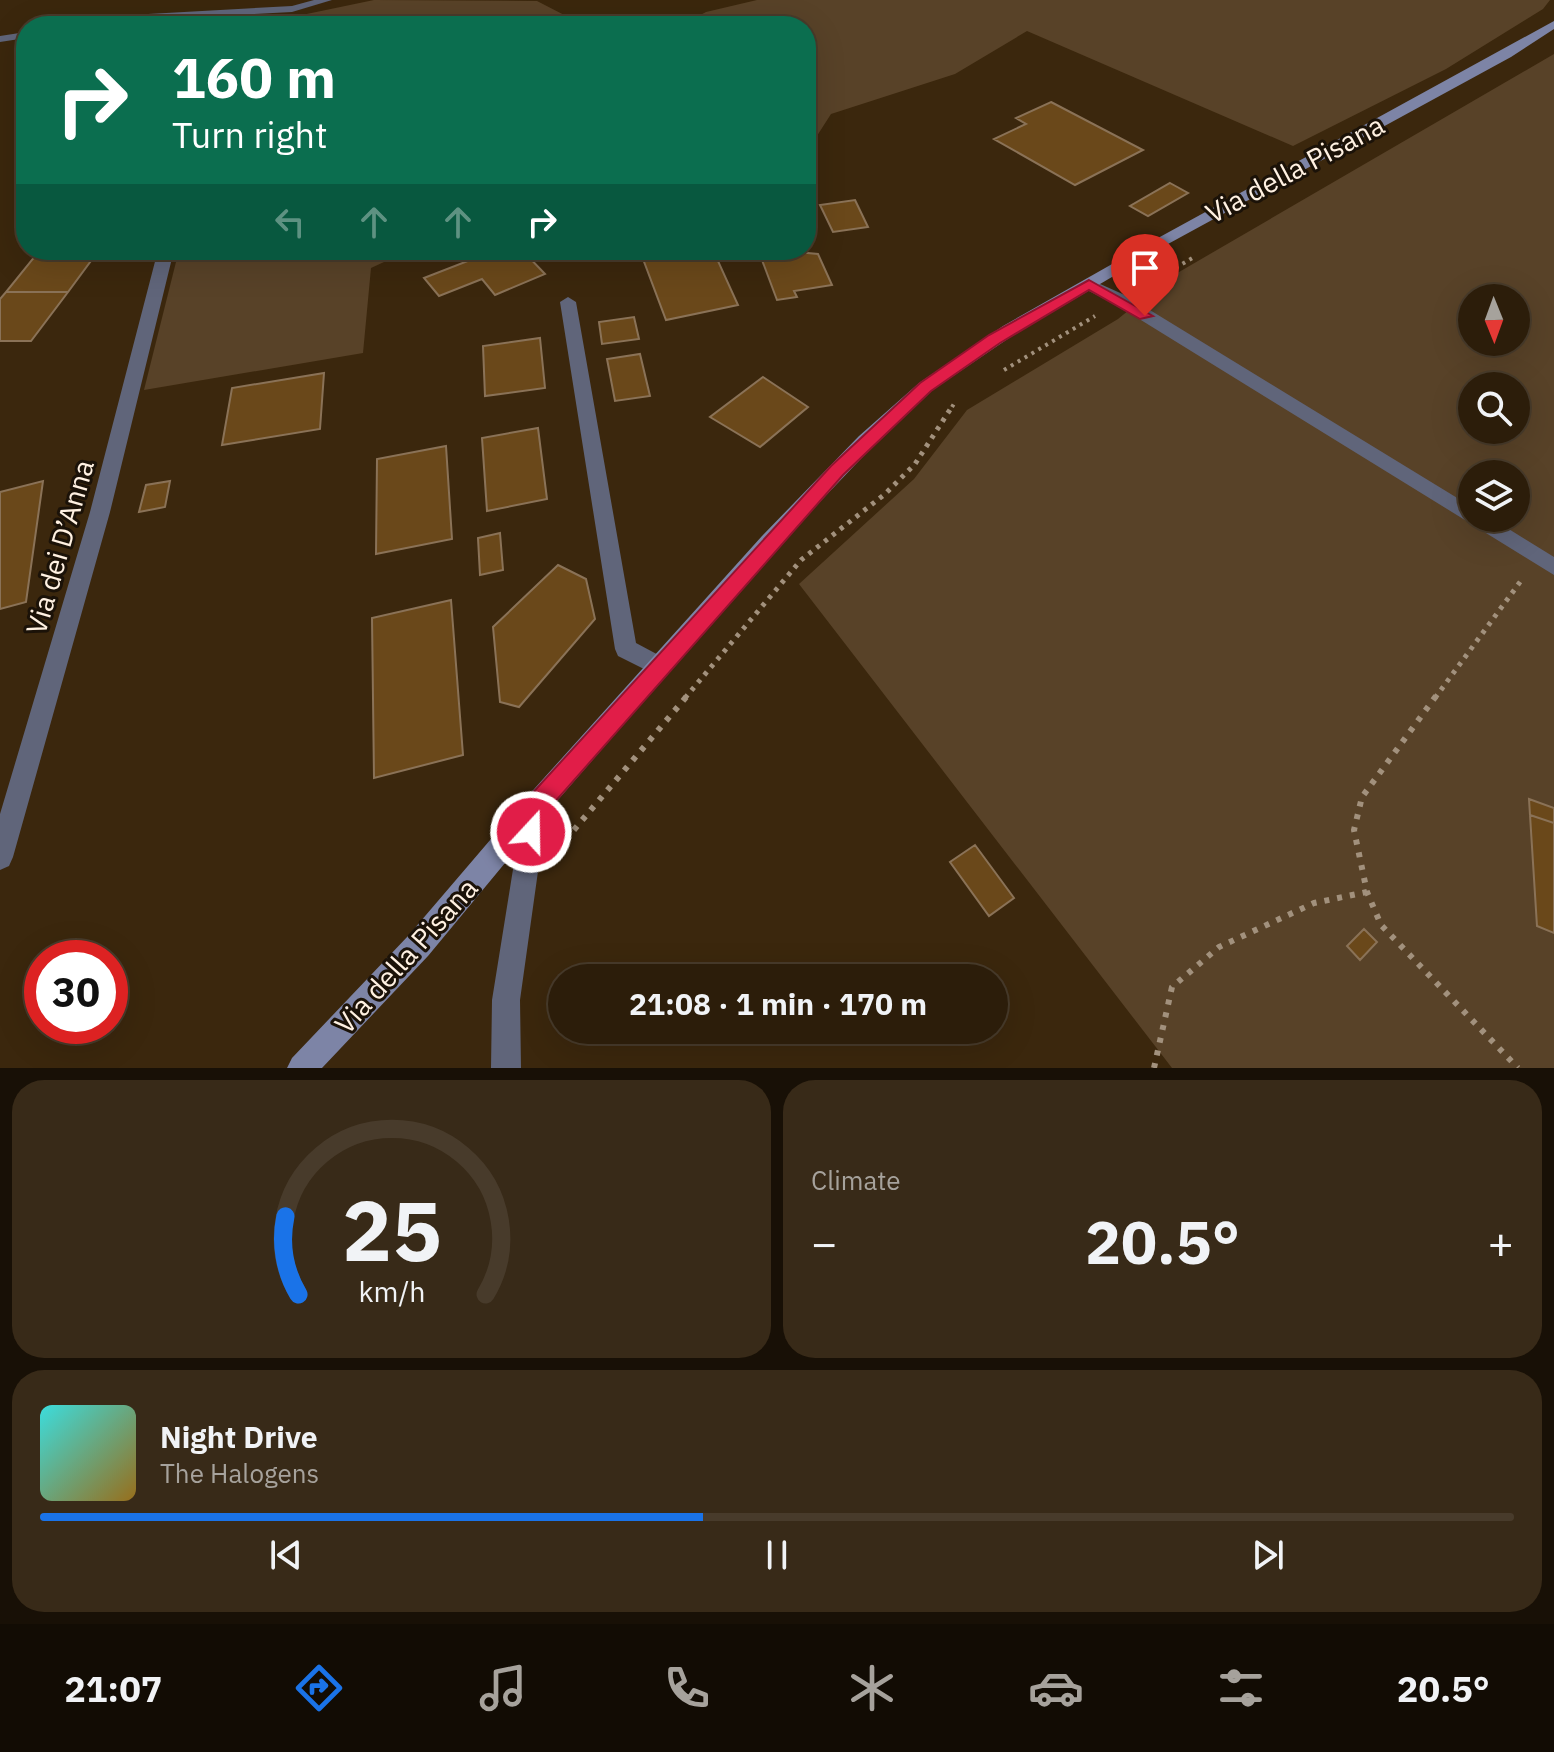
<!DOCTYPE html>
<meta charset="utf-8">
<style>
body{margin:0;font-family:"IBM Plex Sans",sans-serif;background:#382a18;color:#f1f3f6;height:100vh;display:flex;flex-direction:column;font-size:30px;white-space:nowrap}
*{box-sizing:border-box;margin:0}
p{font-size:26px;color:#a6a29c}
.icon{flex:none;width:44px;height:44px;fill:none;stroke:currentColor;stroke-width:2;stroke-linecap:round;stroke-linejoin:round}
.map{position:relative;height:1068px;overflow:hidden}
.panel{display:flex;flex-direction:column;gap:12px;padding:12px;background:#181006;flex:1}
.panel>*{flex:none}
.hud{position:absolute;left:16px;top:16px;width:800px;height:244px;border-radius:32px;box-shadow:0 8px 32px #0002,0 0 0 2px #483b2b;background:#0b6e4f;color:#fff;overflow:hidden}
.needle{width:52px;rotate:179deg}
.fabs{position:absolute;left:1458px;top:284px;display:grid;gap:16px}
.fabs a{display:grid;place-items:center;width:72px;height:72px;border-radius:50%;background:#2c1d0a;box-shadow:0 8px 32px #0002,0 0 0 2px #483b2b;font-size:40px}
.speed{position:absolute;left:24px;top:940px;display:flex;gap:16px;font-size:40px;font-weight:700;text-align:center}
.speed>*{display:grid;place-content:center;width:104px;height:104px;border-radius:50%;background:#2c1d0a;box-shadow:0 8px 32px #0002,0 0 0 2px #483b2b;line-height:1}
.speed .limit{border:12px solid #d22;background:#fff;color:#111}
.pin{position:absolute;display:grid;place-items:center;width:68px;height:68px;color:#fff;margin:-82px -34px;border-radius:50% 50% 50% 0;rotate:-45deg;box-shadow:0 0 8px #0007}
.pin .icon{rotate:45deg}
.me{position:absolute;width:88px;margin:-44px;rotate:21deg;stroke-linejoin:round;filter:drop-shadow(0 0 6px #0008)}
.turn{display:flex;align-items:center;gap:28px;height:168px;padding:0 24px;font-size:36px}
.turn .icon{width:104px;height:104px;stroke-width:2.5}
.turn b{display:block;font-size:56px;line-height:68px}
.lanes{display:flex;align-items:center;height:76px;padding:0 24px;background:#0003;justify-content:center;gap:40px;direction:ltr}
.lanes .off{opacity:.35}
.big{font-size:60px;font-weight:700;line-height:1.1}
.panel .widget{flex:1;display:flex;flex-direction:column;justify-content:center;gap:12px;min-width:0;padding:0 28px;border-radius:32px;background:#382a18}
.panel .dial{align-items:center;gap:0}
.dial svg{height:208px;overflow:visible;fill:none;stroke:#483b2b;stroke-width:7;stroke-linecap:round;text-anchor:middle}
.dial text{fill:#f1f3f6;stroke:none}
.song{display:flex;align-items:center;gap:24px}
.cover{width:96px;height:96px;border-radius:12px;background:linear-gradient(135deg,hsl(180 70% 55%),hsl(40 70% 35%))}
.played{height:8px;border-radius:4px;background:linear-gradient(90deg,#1a73e8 45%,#483b2b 45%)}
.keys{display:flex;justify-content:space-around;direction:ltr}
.heat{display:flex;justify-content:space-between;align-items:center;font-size:44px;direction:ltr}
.panel .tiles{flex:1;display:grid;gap:12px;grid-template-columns:1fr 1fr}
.widget:last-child{grid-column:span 2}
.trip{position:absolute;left:548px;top:964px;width:460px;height:80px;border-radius:40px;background:#2c1d0a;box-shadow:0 8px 32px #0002,0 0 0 2px #483b2b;font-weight:700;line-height:80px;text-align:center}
.dock{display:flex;height:128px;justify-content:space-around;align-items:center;background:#120c04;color:#a6a29c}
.dock .icon{width:56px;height:56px}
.dock .active{color:#1a73e8}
.dock b{font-size:36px;color:#f1f3f6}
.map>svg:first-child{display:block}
</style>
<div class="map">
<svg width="1554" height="1068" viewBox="0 0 1554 1068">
<rect width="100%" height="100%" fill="#3b270d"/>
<path fill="#584228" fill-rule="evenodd" d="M374 0 537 1 570 18 558 26H267L273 21Z
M757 0H1550L1543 9 1446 69 1293 146 1027 31 955 74 831 114 806 153V26H680L706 12Z
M1554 54V1068H1172L799 584 914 479 967 410 1118 319 1167 279ZM1472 298H1516V342H1472ZM1472 386H1516V430H1472ZM1472 474H1516V518H1472Z
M179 250H410L371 268 363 353 144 390Z"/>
<path fill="#6a481a" stroke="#8a7257" stroke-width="2" d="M1051 102 1143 150 1075 185 994 139 1026 124 1016 118Z
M1170 183 1188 193 1148 216 1130 206Z
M855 200 868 227 833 232 820 205Z
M40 250H99L68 292H6Z
M496 250H522L545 274 495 295 482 279 439 296 424 278Z
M686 250H713L738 305 666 320 643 259Z
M775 250 818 254 832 285 794 291 797 297 777 300 759 252Z
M6 292H68L31 341H0V299Z
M634 317 639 339 602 344 599 322Z
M540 338 545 388 485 396 483 346Z
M640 354 650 396 615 401 607 359Z
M324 373 320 429 222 445 232 388Z
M763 377 808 407 760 447 710 417Z
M538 428 547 499 487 511 482 438Z
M446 446 452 539 376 554 377 459Z
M43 481 26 602 0 609V492Z
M170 481 165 507 139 512 146 485Z
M500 533 503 570 480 575 478 538Z
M558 565 586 579 595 619 519 707 500 702 493 627Z
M451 600 463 755 374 778 372 618Z
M1529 799 1554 808V823L1530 815Z
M1530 815 1554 823V933L1537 926Z
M975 845 1014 898 989 916 950 862Z
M1364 929 1377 942 1360 960 1347 946Z"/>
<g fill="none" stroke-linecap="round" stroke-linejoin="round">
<path stroke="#a2917d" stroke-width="4" stroke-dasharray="3 5" stroke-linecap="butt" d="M1148 284 1194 257
M1004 370 1095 316
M952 407 955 402"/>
<path stroke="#a2917d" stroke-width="5" stroke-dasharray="4 6" stroke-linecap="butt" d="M685 698 801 560 885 494 915 464 953 405
M1435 698 1523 578"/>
<path stroke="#a2917d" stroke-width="6" stroke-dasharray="5 8" stroke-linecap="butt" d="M1436 696 1362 797 1354 830 1367 892 1381 925 1518 1068
M563 825 573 831 687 696
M1154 1068 1172 987 1219 947 1314 903 1367 892"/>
<path fill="#60657a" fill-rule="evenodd" d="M314 0H332L292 12 130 21 124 18 130 15 292 6Z
M1089 279 1127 296 1472 507V518H1491L1554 557V575L1115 304 1083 288 1081 284Z
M568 297 576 302 636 643 666 659 669 666 666 673 658 676 618 656 615 649 560 302Z"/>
<path fill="#60657a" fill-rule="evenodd" d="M130 15 134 16V20L102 26H76Z
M26 32V38L0 42V36Z
M158 250H174L110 512 13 857 9 866 0 870V814L90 512Z
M535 795 544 798 547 807 520 1000 521 1068H491L492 1000 523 807 526 798Z"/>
<path fill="#7d84a6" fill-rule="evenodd" d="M1554 21V29L1511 57 1168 244 1015 334 931 391 873 446 776 548 544 816 428 956 322 1068H287L292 1058 408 936 526 798 762 536 859 436 919 383 1003 326 1158 238Z"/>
</g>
<path fill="#e11d48" stroke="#92132f" stroke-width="2" d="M1089 280 1153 316 1140 319 1089 290 1000 343 931 391 843 475 546 812 539 840 531 843 523 840 520 832 527 799 831 466 920 383 989 335Z"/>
<g text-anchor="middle" stroke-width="6" stroke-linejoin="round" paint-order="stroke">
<g font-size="28" fill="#fff1e2" stroke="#1b1208">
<text transform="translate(1295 169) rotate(-28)" y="10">Via della Pisana</text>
<text transform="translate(60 547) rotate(-74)" y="10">Via dei D’Anna</text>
<text transform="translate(406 956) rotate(-48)" y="10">Via della Pisana</text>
</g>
</g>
</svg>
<div class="fabs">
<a><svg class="needle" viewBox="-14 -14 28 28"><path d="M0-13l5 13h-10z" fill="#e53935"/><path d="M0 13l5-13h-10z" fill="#a6a29c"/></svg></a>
<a><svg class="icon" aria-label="search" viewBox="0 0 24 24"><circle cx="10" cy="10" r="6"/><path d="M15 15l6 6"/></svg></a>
<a><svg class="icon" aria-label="layers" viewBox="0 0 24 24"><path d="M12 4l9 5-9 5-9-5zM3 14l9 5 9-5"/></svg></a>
</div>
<div class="speed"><div class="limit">30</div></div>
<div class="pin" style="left:1145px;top:316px;background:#d93025"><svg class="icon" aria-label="arrive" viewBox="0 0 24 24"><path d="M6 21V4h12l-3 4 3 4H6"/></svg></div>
<svg class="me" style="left:531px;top:832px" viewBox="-20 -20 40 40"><circle r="17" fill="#e11d48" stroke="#fff" stroke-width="3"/><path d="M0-11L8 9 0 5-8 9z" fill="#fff"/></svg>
<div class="trip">21:08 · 1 min · 170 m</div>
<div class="hud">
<div class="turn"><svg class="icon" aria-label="right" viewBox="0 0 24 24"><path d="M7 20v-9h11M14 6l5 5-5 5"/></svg><div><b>160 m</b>Turn right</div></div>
<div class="lanes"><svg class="icon off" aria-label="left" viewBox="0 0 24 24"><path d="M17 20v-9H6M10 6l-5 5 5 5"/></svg><svg class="icon off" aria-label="ahead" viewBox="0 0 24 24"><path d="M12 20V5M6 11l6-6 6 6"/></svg><svg class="icon off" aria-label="ahead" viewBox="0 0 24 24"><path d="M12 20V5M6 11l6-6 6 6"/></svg><svg class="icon" aria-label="right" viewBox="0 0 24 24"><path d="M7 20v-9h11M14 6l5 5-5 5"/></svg></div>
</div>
</div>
<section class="panel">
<div class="tiles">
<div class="widget dial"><svg viewBox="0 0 100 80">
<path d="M14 69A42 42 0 1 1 86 69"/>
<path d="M14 69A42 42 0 0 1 9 39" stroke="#1a73e8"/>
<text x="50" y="56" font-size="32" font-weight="700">25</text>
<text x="50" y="72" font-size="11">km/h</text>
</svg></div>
<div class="widget"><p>Climate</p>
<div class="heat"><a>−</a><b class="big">20.5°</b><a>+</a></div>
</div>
<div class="widget">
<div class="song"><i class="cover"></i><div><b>Night Drive</b><p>The Halogens</p></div></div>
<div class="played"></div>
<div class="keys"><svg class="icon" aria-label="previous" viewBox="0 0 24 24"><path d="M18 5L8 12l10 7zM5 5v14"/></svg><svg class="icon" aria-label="pause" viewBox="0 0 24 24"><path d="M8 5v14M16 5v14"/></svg><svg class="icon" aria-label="next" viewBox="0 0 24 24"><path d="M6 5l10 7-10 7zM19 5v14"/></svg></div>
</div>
</div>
</section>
<nav class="dock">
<b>21:07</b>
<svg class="icon active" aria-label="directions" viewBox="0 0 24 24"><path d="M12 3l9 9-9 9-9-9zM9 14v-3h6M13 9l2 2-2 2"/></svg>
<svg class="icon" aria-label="music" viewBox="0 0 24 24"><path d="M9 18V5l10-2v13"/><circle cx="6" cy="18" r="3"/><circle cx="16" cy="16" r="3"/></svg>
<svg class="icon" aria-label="phone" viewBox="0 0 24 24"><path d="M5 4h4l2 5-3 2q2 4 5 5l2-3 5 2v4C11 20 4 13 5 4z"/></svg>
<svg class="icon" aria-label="climate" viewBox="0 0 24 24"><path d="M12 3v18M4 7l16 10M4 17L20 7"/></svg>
<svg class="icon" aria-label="car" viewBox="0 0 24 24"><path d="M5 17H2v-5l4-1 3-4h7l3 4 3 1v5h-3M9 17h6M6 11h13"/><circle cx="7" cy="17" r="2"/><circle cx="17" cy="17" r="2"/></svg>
<svg class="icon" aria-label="filters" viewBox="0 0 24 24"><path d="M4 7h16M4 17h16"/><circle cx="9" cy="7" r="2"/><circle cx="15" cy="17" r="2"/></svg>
<b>20.5°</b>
</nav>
